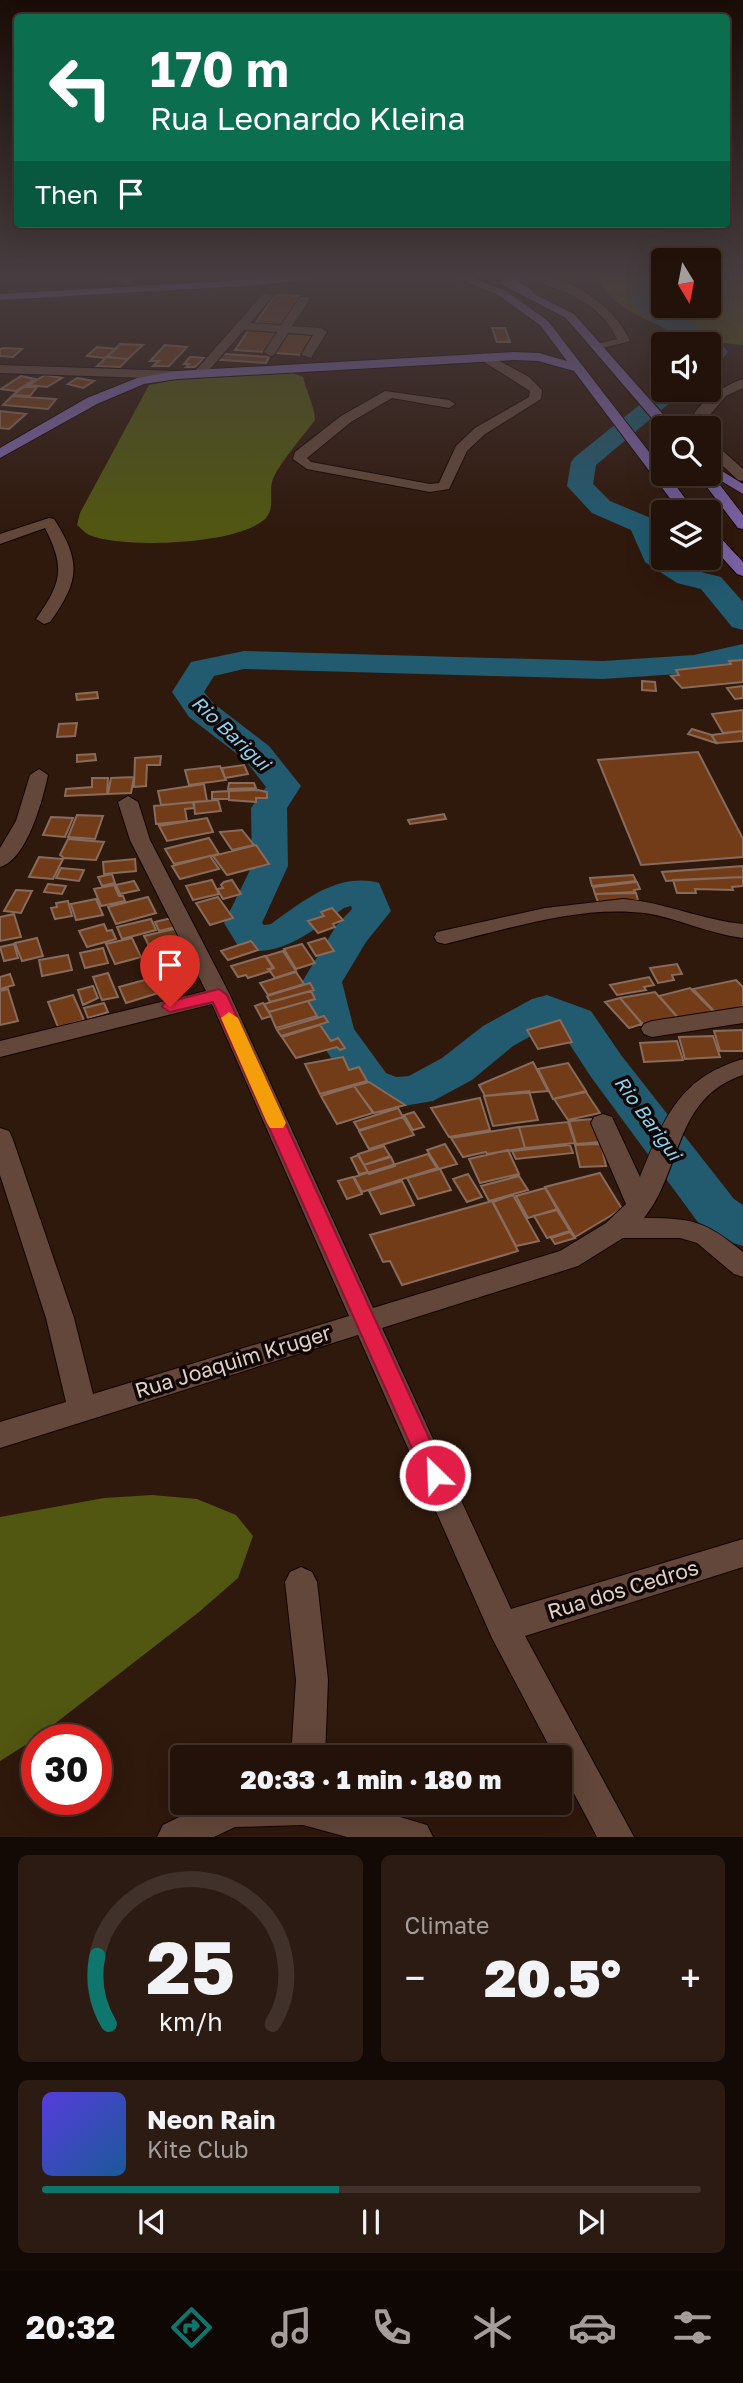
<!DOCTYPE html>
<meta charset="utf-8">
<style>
body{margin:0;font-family:"Golos Text",sans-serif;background:#2b1b12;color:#f1f3f6;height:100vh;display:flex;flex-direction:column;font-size:26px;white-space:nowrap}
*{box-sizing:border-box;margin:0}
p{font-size:23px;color:#a39e9c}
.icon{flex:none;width:38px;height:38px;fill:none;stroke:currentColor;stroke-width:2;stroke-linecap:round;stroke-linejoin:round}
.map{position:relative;height:1837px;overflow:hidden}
.side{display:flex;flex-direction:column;gap:18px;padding:18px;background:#130a05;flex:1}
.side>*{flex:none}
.top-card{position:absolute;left:14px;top:14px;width:716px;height:214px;border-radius:7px;box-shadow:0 7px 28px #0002,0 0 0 2px #40322a;background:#0b6e4f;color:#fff;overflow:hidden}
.needle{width:46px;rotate:170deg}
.controls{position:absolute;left:651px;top:248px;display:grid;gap:14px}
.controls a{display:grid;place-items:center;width:70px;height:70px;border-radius:7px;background:#231209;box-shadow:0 7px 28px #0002,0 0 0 2px #40322a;font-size:35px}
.speed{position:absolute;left:21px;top:1724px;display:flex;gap:14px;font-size:35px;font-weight:700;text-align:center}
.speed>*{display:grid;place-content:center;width:91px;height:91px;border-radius:50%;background:#231209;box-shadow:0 7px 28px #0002,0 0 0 2px #40322a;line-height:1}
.speed .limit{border:10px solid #d22;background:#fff;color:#111}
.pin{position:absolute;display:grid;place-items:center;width:60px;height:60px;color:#fff;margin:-72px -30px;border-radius:50% 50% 50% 0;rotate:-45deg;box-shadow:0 0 7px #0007}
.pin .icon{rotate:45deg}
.me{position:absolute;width:77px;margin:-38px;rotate:336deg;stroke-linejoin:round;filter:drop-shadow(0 0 5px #0008)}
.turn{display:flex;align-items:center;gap:24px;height:147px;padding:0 21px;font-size:32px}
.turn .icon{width:91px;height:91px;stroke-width:2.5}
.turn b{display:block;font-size:49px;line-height:60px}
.then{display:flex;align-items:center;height:66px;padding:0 21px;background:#0003;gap:14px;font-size:26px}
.big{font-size:52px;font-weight:800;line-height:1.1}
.side .widget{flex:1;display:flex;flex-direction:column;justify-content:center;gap:10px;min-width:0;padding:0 24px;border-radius:10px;background:#2b1b12}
.side .dial{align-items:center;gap:0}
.dial svg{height:182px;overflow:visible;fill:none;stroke:#40322a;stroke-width:7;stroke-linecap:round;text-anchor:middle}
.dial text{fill:#f1f3f6;stroke:none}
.song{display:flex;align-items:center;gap:21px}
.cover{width:84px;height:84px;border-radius:10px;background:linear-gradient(135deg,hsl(250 70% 55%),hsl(210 70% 35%))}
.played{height:7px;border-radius:4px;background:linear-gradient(90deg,#0f766e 45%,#40322a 45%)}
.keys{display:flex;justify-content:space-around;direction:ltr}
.heat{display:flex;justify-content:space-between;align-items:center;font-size:38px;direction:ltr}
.side .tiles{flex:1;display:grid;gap:18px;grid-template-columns:1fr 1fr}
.widget:last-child{grid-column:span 2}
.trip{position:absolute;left:170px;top:1745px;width:402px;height:70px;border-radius:7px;background:#231209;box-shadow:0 7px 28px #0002,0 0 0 2px #40322a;font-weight:800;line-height:70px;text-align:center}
.tab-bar{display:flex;height:112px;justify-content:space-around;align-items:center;background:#0e0704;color:#a39e9c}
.tab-bar .icon{width:49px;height:49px}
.tab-bar .active{color:#0f766e}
.tab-bar b{font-size:32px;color:#f1f3f6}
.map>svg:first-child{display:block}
</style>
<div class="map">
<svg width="743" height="1837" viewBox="0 0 743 1837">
<rect width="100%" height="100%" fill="#2f180c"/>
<path fill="#515711" d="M606 274H663V306H709V274H743V345C701 342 621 321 599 282L601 277Z
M290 372 303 377C306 391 315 407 315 420 305 434 275 468 272 482 269 494 275 507 266 518 240 545 123 549 89 535 85 533 81 528 77 525L80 513 149 385 187 377Z
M152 1495 197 1499 236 1515 253 1536 238 1578 199 1612 35 1739 0 1761V1517L104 1498Z"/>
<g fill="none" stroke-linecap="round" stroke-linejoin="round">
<path fill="#225a6f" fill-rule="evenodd" d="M648 274H663V282L652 290 651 298C674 321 709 324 728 352L717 366 709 368V345C686 345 643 319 630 299L632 287Z
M663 386V390H685L596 465 593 484 610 501 653 519 663 542V558H678L697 571 721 577 743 602V630L732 627 701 589 677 583 645 562 631 530 592 513 567 486 571 462 575 457Z
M743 644V662L694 673 603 679 244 669 214 676 204 692 213 703 269 746 301 786 287 808 288 866 262 923 264 925 271 924C303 901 338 872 379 883L391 911 366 942 342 982 354 1029 386 1073 396 1077 409 1076 442 1058 483 1026 532 999 547 995 591 1011 621 1055 734 1199 743 1205V1246L726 1241 700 1225 591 1077 561 1031 549 1026 513 1046 472 1080 433 1101 392 1108 356 1095 313 1031 302 982 336 926 352 909 351 906 344 908C314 930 280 959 240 949L224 923 252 866 251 808 266 787 245 760 189 717 172 692 191 662 244 651 603 661 694 655Z"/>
</g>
<path fill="#723c19" stroke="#876b5c" stroke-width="2" d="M275 295 300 296 281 325 256 323Z
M250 328 278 330 264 352 235 350Z
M492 328H505L510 342H497Z
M289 331 315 333 302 355 274 353Z
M120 344 143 345 128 359 107 357Z
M165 345 187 347 169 366H153L159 361H150Z
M97 347 116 349 105 358 87 356Z
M4 348 22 349 13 357 0 356V349Z
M211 353 269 357 266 363 208 359Z
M107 357 128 359 120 367 97 366Z
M190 357H194L204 358 195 367H186L189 364H184Z
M45 375 62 378 47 387 29 385Z
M21 376 35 379 16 391 1 389Z
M77 378 94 381 83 388 68 384Z
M24 387H37L30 396 13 395Z
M12 396 56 399 48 409 3 405Z
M0 411 26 414 9 429 0 428Z
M743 660V682L682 688 671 676 679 675 676 670 731 664 729 661Z
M642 681 655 682 656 691 642 690Z
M743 686V698L735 699 727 688Z
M97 692 98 698 77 700 76 694Z
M743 710V731L723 733 712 714Z
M77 723 75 736 57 737 59 724Z
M692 729 712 735 716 743 688 734Z
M743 731V741L717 743 711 735Z
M698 752 743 839V857L641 865 598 760Z
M95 754 96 760 77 762V755Z
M161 756 160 765H147L146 786 134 787 135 758Z
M244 765 248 774 225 778 222 768Z
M220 766 226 780 189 785 185 770Z
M134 777 131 793 108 794 111 778Z
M92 778H108L107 794 65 796 66 789 92 787Z
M229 783H254L256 788 228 789Z
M204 784 207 801 161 805 158 791Z
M258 790 267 792V798H256V802L229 800V791Z
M229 791V799H212V792Z
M218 800 221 811 195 814 194 802Z
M193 802 194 808 185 809 187 821 156 824 154 806Z
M444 814 446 819 410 824 408 820Z
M77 815 103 816 95 839 68 837Z
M51 817 73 818 65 837 43 835Z
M207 818 213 832 167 841 159 826Z
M242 830 254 845 232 850 220 832Z
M209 838 219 854 174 864 165 849Z
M68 839 104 842 96 860 64 858 60 855Z
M256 845 269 864 227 875 213 856Z
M210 856 219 869 180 879 172 866Z
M39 857 63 859 53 879 29 877Z
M135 859 136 871 104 874 103 862Z
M743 866V877L666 881 662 872Z
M61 868 84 870 79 881 56 878Z
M112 874 115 883 102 886 98 877Z
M633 875 636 881 592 886 590 878Z
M743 877V886L732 887 733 890 695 889 696 893H677L673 880Z
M212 880 219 894 193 900 186 886Z
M232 880 241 894 223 899 217 889 223 888 221 885 224 882Z
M134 881 139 890 120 894 116 885Z
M637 882 640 889 634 890 635 892 595 894 593 887Z
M48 884 66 886 62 894 44 892Z
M114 885 119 896H123L125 901 101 906 94 889Z
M16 890 32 891 21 913 4 911Z
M636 893 638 900 598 902 595 894Z
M148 897 156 913 116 924 108 907Z
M218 897 233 918 210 925 196 903Z
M96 899 103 915 76 920 71 904Z
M68 901 72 916 55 919 51 908 57 907 56 903Z
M332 908 343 920 333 924 335 927 318 933 308 921 324 916 321 912Z
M14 914 21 937 0 941V917Z
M180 916 184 925 159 931 155 922Z
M151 919 156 930 122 939 117 927Z
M104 924 107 931 112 930 116 939 87 947 79 931Z
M178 928 185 942 151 950 144 936Z
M37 938 43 956 22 961 15 943Z
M132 938 141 957 115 964 106 944Z
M325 938 334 951 316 956 308 943Z
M251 941 258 950 228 960 221 951Z
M14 944 18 958 4 961 0 947Z
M302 944 315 963 296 969 284 949Z
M192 947 205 974 182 977 171 950Z
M103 948 108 963 85 968 80 953Z
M167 951 176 974 155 979 146 956Z
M283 951 296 971 275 978 269 970 274 968 266 956Z
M68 955 72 970 42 976 39 960Z
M265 956 273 968 268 969 270 971 248 978 246 975 238 977 231 966Z
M677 964 682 974 672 975 674 980 658 983 650 968Z
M296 972 304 984 268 995 260 983Z
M108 973 118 997 102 1000 93 977Z
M10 974 14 985 0 989V977Z
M180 975 184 986 173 988 169 977Z
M649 977 654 985 644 987 646 990 617 995 610 985Z
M152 978 158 993 126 1003 119 987Z
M736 980 743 987V1006L719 1016 693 989Z
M310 983 314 990 270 1002 267 996Z
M93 986 98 998 83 1005 78 990Z
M690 988 713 1011 682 1022 659 996Z
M8 989 18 1021 0 1025V991Z
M311 991 315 999 269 1012 264 1004Z
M655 992 678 1018 647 1029 620 998Z
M73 995 84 1020 58 1027 48 1002Z
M620 998 642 1024 629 1028 605 1002Z
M308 1001 317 1016 276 1028 269 1012Z
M104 1003 108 1012 88 1018 84 1008Z
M263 1003 271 1016 262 1019 255 1006Z
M324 1016 328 1022 281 1036 277 1030Z
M560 1020 572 1042 538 1049 527 1030Z
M320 1025 331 1041 338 1038 345 1048 340 1050 337 1047 296 1058 282 1037Z
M743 1030V1051H720L714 1031Z
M713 1036 720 1057 685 1059 679 1037Z
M677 1041 683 1060 644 1062 640 1043Z
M343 1057 349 1070 359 1067 367 1081 320 1094 305 1064Z
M533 1062 548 1091 485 1096 479 1085Z
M568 1063 586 1091 553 1099 538 1069Z
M369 1082 405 1105 374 1113 354 1086Z
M354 1086 373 1113 337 1124 321 1096Z
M529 1091 538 1120 493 1126 484 1096Z
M586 1092 600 1113 568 1120 554 1099Z
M480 1098 490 1130 449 1137 431 1108Z
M398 1108 403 1117 359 1130 354 1122Z
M414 1112 424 1127 413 1130 404 1115Z
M403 1117 414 1135 369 1149 359 1131Z
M593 1119 601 1142 576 1144 569 1121Z
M568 1122 575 1143 525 1148 519 1127Z
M519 1127 525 1148 487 1154 486 1152 463 1157 451 1138Z
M445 1144 457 1164 439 1169 427 1150Z
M601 1144 606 1166 580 1167 575 1145Z
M570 1145 573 1153 516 1159 512 1151Z
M384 1146 390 1156 364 1165 358 1154Z
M508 1150 519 1174 480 1183 469 1159Z
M428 1154 437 1168 362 1192 354 1177Z
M358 1155 368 1172 359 1174 351 1158Z
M391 1157 395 1166 369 1174 364 1165Z
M440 1169 451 1190 418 1199 407 1178Z
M600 1173 622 1209 575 1237 545 1187Z
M468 1174 482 1197 467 1202 453 1179Z
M519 1176 528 1190 489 1201 481 1186Z
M353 1177 362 1194 347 1199 338 1181Z
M402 1181 414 1205 381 1214 369 1191Z
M545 1188 557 1209 528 1218 516 1196Z
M513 1195 539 1241 516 1246 493 1202Z
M492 1201 518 1251 402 1285 390 1261 383 1262 370 1235Z
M557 1210 570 1231 547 1238 534 1216Z
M570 1232 575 1238 555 1244 551 1238Z"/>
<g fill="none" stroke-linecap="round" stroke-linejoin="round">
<defs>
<path id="minor" d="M526 274C567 274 614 304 630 341L596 350V344L617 339C601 302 562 290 526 278Z
M264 293 274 295 250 323 281 325 300 297H308L310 299 292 326 321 328 327 332 311 358 301 355 313 335 288 333 274 355 270 356 264 352 277 332 244 330 203 377H195V371Z
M485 353 529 377 542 390 541 399 485 434 467 451 449 489 430 492 307 469 293 459 295 452 341 416 385 391 449 400 455 404 449 408 392 398 351 422 307 458 311 462 430 484 439 483 456 446 475 428 529 397 530 391 481 360 479 357Z
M0 365 177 371 183 375 177 379 0 373Z
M743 379V388L726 396 703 423V429H689C689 407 724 385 743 379Z
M709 442 714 443 743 469V481L738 480 709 453Z
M49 518 54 519C82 562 79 582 50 622L44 624 36 619C61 583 66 569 45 528L0 544V534Z
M39 769 48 775C43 799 27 860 0 867V848L16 821 30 775Z
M128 796 138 802 150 840 230 995 373 1308 560 1251 606 1223 626 1204 591 1123 594 1117 603 1114 612 1117 640 1177C664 1119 678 1078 743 1059V1075C673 1098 682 1172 644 1218 693 1218 705 1221 743 1252V1277L734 1274 697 1243 680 1238H623L578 1266 382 1328 511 1609 743 1539V1567L525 1636 634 1837H597L560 1767V1757H555L492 1638 358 1335 0 1448V1422L66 1402 46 1318 0 1175V1128L9 1131 12 1137 74 1318 93 1394 349 1316 212 1004 0 1057V1041L206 991 130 840 118 802Z
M623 899C664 902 702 920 743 924V938C709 934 678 918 645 913 578 905 509 929 445 944L437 942 434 937 437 932 545 908Z
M743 1007V1023L652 1037 644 1034 641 1029 644 1024 652 1021Z
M301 1567 312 1572 317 1582 328 1680 325 1757H291L296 1680 285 1582 290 1572Z
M210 1802H349L427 1825 433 1837H347L303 1825 235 1827 214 1837H157L163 1825Z"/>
<path id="major" d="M448 274H462L506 291 548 321 663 470V474H667L696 513H681L574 371 538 361 514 360 177 379 144 384 97 404 0 458V448L87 398 137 378 177 371 514 352 539 353 567 361 540 325 498 295Z
M505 279 574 314 676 429 663 431 566 318 501 284 499 282Z
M709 463 743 484V494L713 476 743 515V529L738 528 697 474H709Z
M709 530 714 531 743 562V576L737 574 709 543Z"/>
<path id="highway" d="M0 274H14L0 279Z
M90 274H112L135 280 129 283 95 277Z
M301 274H330L325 277 262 285 0 300V294L262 279Z
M497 274H509L534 292 524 294Z"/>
</defs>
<use href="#minor" stroke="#160300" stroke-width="2"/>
<use href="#major" stroke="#160300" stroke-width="2"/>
<use href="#highway" stroke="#160300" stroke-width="2"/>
<use href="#minor" fill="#62473a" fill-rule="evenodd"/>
<use href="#major" fill="#7a62a4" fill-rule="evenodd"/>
<use href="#highway" fill="#8a74ea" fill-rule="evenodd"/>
</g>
<linearGradient id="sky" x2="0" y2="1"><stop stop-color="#1a0d07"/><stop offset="0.52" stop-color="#473d40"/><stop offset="1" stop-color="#473d40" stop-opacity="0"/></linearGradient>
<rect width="743" height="531" fill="url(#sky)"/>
<path fill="#e11d48" stroke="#92132f" stroke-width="2" d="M219 989 227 995 446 1475 442 1482 435 1485 427 1482 213 1002 170 1012 162 1007 164 1003Z"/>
<path fill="#f59e0b" d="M229 1012 238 1018 286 1123 283 1128H270L267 1123 221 1018Z"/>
<g text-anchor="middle" stroke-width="7" stroke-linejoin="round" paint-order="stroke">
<g font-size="19" font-style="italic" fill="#8ad3f3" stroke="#100603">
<text transform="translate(231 733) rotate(43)" y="7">Rio Barigui</text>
<text transform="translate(648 1118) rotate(54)" y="7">Rio Barigui</text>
</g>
<g font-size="21" fill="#e0d0c8" stroke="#100603">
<text transform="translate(233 1362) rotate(-17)" y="7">Rua Joaquim Kruger</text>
<text transform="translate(623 1590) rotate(-17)" y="7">Rua dos Cedros</text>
</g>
</g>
</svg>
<div class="controls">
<a><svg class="needle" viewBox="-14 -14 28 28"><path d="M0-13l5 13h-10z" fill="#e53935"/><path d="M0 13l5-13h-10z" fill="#a39e9c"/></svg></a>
<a><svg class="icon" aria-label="sound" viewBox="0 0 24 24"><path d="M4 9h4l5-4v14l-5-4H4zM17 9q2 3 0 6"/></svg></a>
<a><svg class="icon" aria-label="search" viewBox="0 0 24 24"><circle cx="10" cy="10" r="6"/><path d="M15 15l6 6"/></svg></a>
<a><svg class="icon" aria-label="layers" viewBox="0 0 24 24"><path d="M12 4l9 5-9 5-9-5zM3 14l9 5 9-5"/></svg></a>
</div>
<div class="speed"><div class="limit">30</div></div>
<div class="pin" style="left:170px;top:1007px;background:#d93025"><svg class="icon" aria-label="arrive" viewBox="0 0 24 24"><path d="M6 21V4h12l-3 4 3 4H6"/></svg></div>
<svg class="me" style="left:435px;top:1475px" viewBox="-20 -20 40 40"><circle r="17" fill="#e11d48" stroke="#fff" stroke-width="3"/><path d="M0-11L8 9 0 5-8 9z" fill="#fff"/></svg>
<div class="trip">20:33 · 1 min · 180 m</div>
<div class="top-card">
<div class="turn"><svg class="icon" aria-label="left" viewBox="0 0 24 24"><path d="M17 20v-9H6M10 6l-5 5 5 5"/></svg><div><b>170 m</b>Rua Leonardo Kleina</div></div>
<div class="then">Then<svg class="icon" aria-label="arrive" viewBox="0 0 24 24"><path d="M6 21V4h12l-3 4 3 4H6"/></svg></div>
</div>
</div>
<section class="side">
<div class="tiles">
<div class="widget dial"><svg viewBox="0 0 100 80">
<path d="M14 69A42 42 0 1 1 86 69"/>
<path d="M14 69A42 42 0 0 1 9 39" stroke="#0f766e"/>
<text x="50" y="56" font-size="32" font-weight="700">25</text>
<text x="50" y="72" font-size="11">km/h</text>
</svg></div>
<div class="widget"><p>Climate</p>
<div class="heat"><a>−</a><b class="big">20.5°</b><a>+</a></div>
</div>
<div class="widget">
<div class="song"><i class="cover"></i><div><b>Neon Rain</b><p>Kite Club</p></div></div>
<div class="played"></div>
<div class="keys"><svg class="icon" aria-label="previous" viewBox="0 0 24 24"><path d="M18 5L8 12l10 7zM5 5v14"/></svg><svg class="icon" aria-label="pause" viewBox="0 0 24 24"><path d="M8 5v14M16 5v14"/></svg><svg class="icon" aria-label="next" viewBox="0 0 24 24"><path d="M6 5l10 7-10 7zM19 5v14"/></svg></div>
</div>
</div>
</section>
<nav class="tab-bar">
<b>20:32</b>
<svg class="icon active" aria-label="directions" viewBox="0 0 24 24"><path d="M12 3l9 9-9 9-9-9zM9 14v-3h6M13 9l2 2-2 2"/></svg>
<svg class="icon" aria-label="music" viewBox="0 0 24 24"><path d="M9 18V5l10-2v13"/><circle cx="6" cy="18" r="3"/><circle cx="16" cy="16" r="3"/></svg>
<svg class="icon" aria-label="phone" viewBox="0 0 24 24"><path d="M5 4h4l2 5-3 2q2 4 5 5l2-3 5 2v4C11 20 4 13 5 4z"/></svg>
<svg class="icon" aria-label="climate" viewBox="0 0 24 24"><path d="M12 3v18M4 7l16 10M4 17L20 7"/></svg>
<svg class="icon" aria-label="car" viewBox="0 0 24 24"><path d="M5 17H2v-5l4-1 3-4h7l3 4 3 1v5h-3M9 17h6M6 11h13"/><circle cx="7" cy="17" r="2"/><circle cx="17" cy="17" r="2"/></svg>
<svg class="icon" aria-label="filters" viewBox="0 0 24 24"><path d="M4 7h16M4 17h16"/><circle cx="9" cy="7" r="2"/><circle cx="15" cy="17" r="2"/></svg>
</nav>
